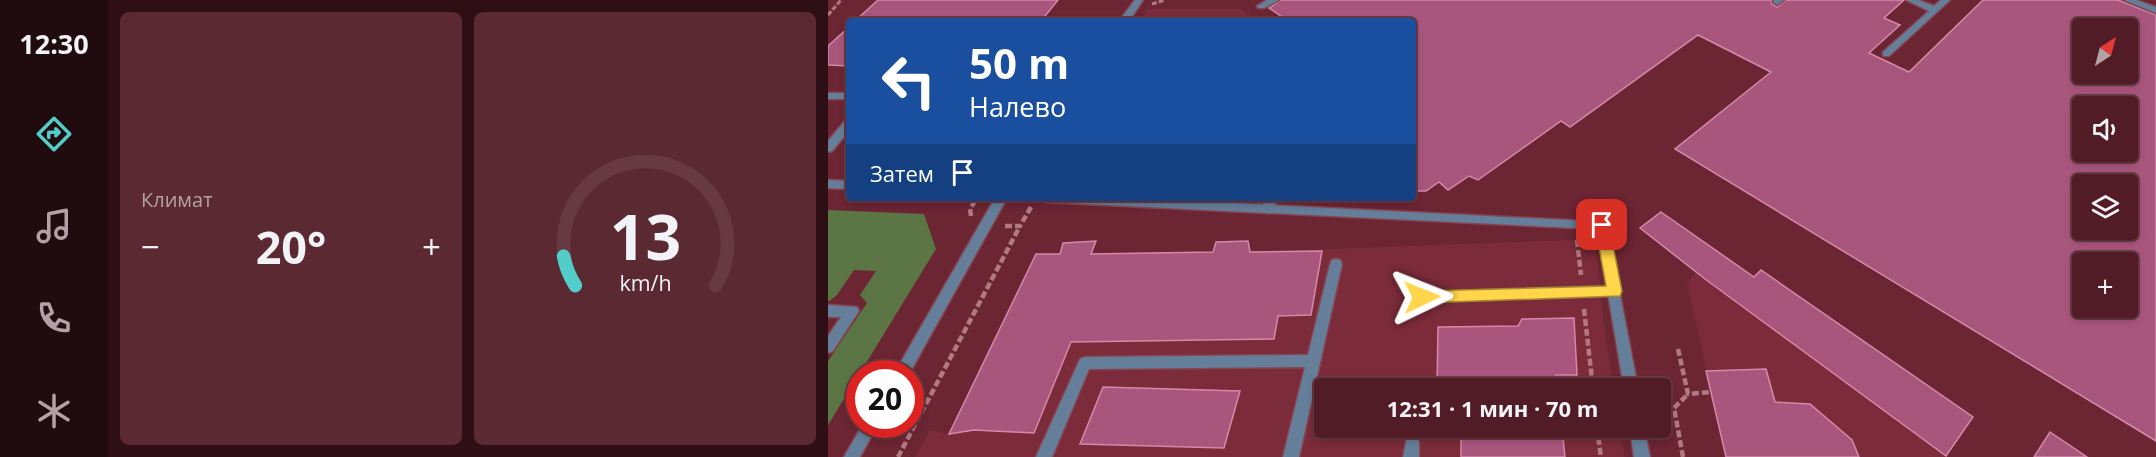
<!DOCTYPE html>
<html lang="ru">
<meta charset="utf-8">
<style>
body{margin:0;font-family:"Open Sans",sans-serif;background:#5b2932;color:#f1f3f6;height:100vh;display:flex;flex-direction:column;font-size:22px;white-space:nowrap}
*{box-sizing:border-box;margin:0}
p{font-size:20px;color:#b4a1a7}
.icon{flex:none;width:33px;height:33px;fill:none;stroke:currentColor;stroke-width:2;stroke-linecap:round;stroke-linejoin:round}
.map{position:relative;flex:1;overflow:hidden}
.details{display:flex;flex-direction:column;gap:12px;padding:12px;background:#2d0f15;width:720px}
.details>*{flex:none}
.hud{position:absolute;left:18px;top:18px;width:570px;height:183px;border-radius:6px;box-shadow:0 3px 9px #0003,0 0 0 2px #673a43;background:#1a4fa0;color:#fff;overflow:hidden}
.needle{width:39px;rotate:36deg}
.fabs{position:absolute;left:1244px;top:18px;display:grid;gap:12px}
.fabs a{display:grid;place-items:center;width:66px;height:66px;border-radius:6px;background:#511c26;box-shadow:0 3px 9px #0003,0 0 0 2px #673a43;font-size:30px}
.speed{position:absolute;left:18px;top:360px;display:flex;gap:12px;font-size:30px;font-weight:700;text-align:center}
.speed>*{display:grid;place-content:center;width:78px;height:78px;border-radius:50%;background:#511c26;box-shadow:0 3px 9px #0003,0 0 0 2px #673a43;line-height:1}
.speed .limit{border:9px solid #d22;background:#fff;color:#111}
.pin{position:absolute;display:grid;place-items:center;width:51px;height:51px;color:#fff;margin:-26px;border-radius:12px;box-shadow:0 3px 9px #0006}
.me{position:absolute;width:66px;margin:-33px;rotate:88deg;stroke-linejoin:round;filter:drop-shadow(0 0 4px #0008)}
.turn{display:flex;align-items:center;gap:21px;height:126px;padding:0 24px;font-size:27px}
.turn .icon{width:78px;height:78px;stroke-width:2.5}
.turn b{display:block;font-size:42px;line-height:51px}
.then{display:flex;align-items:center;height:57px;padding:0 24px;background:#0003;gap:12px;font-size:22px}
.big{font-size:45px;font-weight:700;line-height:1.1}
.details .tile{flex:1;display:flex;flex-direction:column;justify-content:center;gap:9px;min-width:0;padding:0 21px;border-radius:9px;background:#5b2932}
.details .dial{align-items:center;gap:0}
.dial svg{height:156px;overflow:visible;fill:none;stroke:#673a43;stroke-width:7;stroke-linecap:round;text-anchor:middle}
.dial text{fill:#f1f3f6;stroke:none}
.heat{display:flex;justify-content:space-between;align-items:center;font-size:33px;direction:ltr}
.details .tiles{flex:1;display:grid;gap:12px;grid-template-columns:repeat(2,1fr)}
.trip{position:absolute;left:486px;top:378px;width:357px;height:60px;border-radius:6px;background:#511c26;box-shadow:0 3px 9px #0003,0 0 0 2px #673a43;font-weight:700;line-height:60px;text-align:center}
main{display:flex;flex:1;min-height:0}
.menu{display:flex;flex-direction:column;width:108px;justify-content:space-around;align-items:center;background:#200b0f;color:#b4a1a7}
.menu .icon{width:42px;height:42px}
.menu .selected{color:#53cdc9}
.menu b{font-size:27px;color:#f1f3f6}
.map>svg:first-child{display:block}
</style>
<main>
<nav class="menu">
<b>12:30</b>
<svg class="icon selected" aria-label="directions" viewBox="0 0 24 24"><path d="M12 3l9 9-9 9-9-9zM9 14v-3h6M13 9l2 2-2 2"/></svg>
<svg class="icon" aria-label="music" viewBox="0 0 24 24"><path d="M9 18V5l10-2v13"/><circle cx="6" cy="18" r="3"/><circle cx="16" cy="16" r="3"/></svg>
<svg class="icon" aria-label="phone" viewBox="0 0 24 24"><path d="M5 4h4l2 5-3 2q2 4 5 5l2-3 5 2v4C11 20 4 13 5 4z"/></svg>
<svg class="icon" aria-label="climate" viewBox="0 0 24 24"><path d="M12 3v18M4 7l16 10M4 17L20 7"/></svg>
</nav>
<section class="details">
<div class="tiles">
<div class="tile"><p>Климат</p>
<div class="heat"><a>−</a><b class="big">20°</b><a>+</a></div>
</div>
<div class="tile dial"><svg viewBox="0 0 100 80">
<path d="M14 69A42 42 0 1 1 86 69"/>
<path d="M14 69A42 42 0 0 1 8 54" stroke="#53cdc9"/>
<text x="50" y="56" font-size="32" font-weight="700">13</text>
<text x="50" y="72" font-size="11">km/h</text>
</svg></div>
</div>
</section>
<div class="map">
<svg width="1328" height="457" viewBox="0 0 1328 457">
<rect width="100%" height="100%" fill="#6c2532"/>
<path fill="#7b2b3a" d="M320 9H413L431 21H312Z
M767 239 776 326 786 388H496V428H792L797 457H87L102 430 121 434 208 254H232L235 243 268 241 263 253 385 252 388 242 420 241 422 252Z
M869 272 884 283 1120 457H898L859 283Z"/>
<path fill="#5b7644" d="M0 210 96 214 108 249 0 425V361L39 303 32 295 48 271 26 270 9 295 0 302Z"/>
<path fill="#a9567d" stroke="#d589aa" stroke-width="1.5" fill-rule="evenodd" d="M50 0H230L213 21H27Z
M453 0H943L944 4 949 7 958 0H1076L1056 18 1072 25 1041 53 1081 72 1155 0H1290L1328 15V441L847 149 943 72 870 35 742 127 733 121 650 180 641 176 620 190 611 182 598 191H585V21H460L441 8ZM1254 28H1299V74H1254ZM1254 106H1299V152H1254ZM1254 184H1299V230H1254ZM1254 262H1299V308H1254Z
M21 27V66L0 65V46Z
M833 212 926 277 933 270 1145 417 1118 456 877 279 812 228Z
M268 241 263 254 385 252 388 242 420 241 422 252 494 251 483 315 450 316 446 339 243 342 206 433 146 430 121 434 208 254H232L235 243Z
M746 318 749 375H728L730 388H609L610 327 690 326 694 319Z
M938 369 947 402 982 404 1024 440 1031 457H898L878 371Z
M275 387 412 391 396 448 252 444Z
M633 428H734L737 457H633Z
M1222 432 1259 457H1206Z"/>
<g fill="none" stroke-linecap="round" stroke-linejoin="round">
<defs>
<path id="lane" d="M307 0H315L301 21H291Z
M439 0H451L436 8H430L429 6Z
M946 0H956L949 5 945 2Z
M1078 0H1090L1106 6 1113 0H1122L1061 56H1055V52L1101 11Z
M1296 0H1308L1328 7V13Z
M0 93H21V99H0Z
M21 120V131L4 151 0 152V141L17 121Z
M438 198H450L443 212 439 213 433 209Z
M508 259 512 260 514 264 471 457H455L477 367 261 369 224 457H208L252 359 257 357 480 355 502 264 504 260Z
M787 286 792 287 793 291 792 295 787 296 594 302 589 301 588 297 589 293 594 292Z
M0 305 29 307 31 311 5 351 0 353V336L13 317H0Z
M584 436 589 438 591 443V457H575L579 438Z"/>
<path id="street" d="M0 180 21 181V189L0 188Z
M167 198H179L81 374H66Z
M210 198H305L778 222 810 388H796L769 229 216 202Z
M35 424H50L32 457H16Z
M802 428H816L822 457H806Z"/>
</defs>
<use href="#lane" stroke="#864651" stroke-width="3"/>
<use href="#street" stroke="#864651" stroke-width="3"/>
<path stroke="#b17a83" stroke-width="3" stroke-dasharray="5 2" stroke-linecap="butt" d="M324 4 337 0
M0 15 13 0"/>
<path stroke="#b17a83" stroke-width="4.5" stroke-dasharray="7 3" stroke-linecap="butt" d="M143 216 142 209 149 198
M177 226H192L203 207
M749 240 753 275
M756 309 765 388
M850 349 860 394 883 392
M769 428 773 457
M70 457 192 226
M855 457 846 408 860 394"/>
<use href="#lane" fill="#657e9a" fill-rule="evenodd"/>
<use href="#street" fill="#657e9a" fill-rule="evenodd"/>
</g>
<path fill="#ffd54a" stroke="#a68a30" stroke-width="1.5" d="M774 220 781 225 794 291 792 296 594 303 589 301 587 297 589 292 594 291 778 286 767 225Z"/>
</svg>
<div class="fabs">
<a><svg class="needle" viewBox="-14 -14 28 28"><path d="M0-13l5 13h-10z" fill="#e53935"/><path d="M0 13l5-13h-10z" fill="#b4a1a7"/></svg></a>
<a><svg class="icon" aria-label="sound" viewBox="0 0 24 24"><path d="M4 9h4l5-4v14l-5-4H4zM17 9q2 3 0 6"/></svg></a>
<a><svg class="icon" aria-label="layers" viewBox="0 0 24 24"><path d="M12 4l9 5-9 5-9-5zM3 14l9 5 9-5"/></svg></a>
<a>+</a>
</div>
<div class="speed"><div class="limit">20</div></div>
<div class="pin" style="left:774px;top:225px;background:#d93025"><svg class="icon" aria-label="arrive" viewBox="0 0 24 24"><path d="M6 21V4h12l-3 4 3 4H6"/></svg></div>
<svg class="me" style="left:594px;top:297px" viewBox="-20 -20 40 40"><path d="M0-17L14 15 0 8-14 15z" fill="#ffd54a" stroke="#fff" stroke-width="4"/></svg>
<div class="trip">12:31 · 1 мин · 70 m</div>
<div class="hud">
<div class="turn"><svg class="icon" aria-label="left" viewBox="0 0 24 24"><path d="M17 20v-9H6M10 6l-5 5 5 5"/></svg><div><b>50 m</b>Налево</div></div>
<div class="then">Затем<svg class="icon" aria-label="arrive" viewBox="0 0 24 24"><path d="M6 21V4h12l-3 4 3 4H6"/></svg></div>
</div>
</div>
</main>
